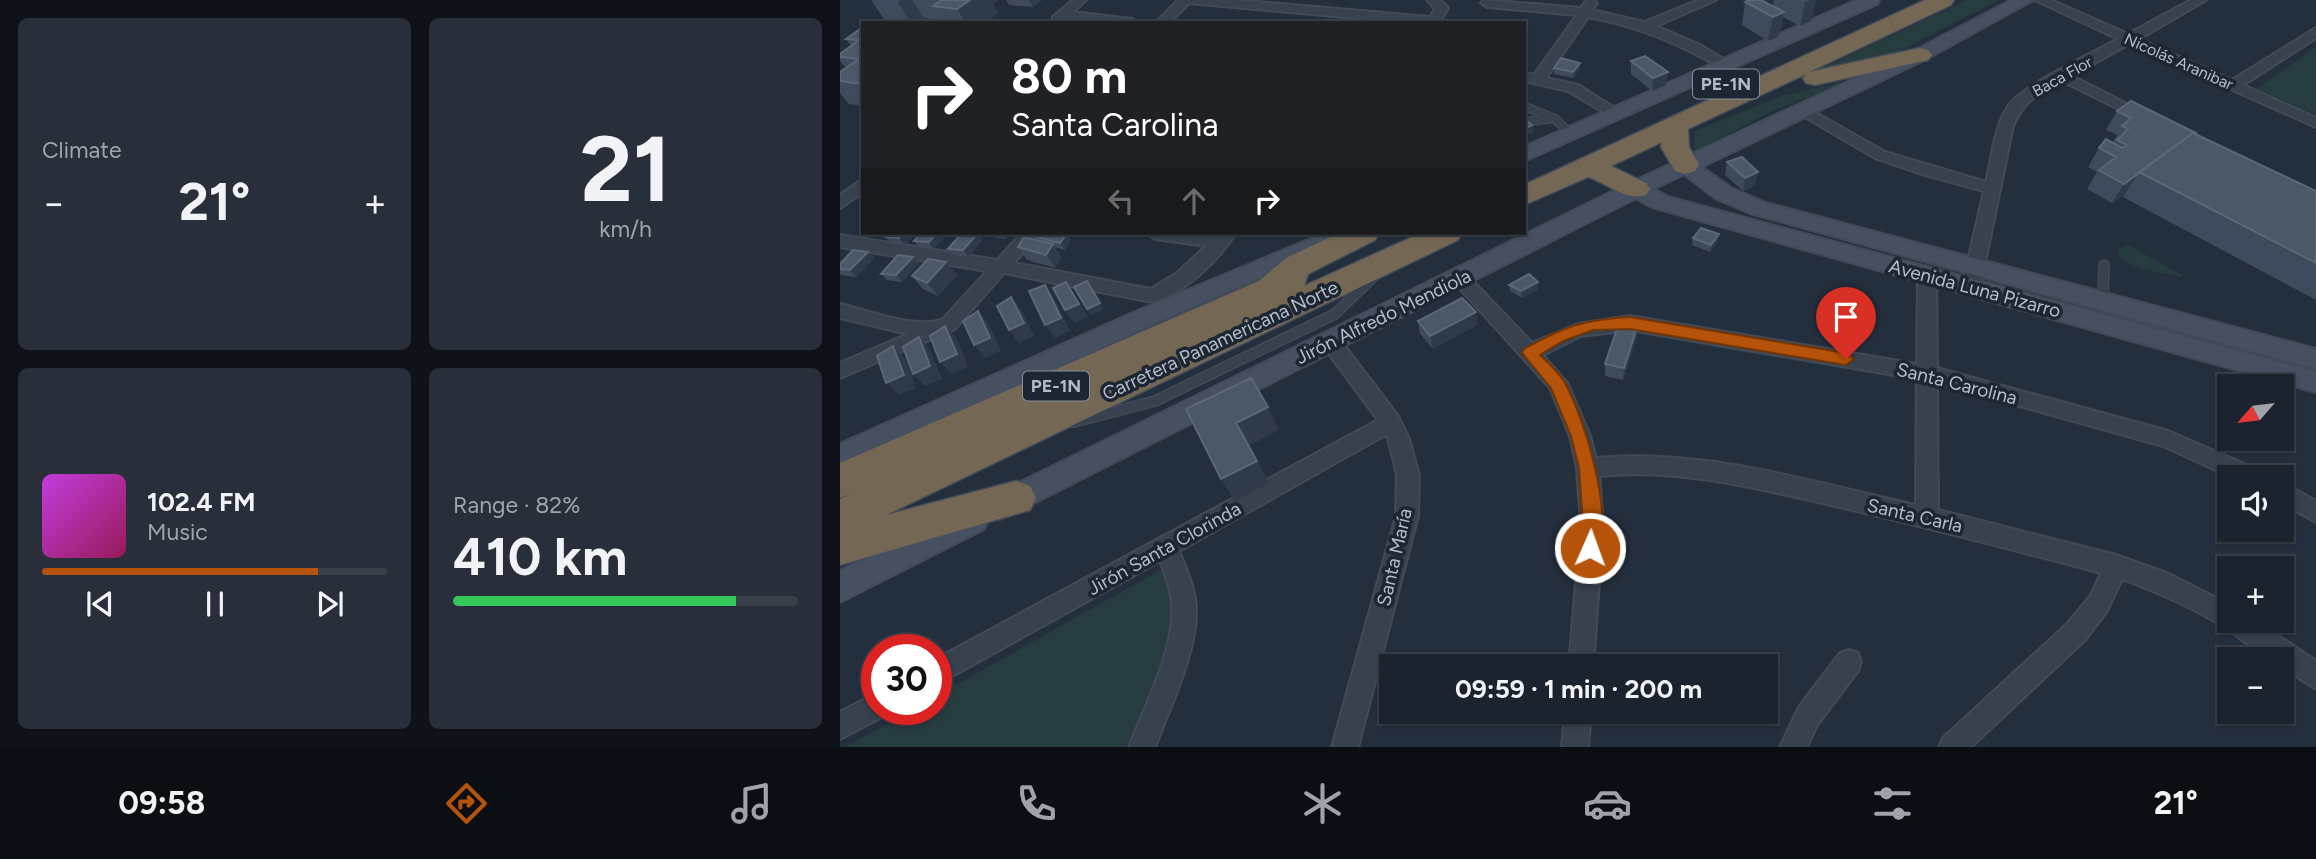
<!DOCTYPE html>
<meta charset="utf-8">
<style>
body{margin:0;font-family:Figtree,sans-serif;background:#282f3a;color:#f1f3f6;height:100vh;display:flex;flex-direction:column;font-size:26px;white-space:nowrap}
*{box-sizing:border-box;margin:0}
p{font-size:23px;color:#a0a4aa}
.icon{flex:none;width:38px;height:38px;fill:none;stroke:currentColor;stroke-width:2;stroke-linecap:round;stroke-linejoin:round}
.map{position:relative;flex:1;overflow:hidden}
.sheet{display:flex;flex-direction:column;gap:18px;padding:18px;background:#0f1319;width:840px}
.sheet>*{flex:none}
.banner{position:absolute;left:21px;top:21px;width:665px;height:214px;border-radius:0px;box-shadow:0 2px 5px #0004,0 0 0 2px #39404a;background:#202124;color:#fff;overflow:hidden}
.needle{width:46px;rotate:242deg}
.tools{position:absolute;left:1377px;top:374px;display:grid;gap:14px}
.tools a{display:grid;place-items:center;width:77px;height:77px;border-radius:0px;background:#1b232e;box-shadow:0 2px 5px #0004,0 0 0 2px #39404a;font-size:35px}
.speed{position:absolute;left:21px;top:634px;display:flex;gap:14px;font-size:35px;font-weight:700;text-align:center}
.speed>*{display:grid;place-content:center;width:91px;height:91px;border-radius:50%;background:#1b232e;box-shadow:0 2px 5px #0004,0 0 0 2px #39404a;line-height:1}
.speed .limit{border:10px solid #d22;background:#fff;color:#111}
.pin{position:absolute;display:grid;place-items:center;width:60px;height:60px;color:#fff;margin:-72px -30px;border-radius:50% 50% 50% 0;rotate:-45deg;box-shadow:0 0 7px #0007}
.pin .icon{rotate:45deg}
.me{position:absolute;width:77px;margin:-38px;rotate:2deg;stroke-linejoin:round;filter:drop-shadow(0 0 5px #0008)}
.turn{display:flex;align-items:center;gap:24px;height:147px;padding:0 35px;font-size:32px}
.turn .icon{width:91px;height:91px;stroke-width:2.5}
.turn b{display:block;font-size:49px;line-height:60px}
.lanes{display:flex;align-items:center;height:66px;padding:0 35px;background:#0003;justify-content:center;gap:35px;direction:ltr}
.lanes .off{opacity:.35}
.big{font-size:52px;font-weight:700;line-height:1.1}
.sheet .card{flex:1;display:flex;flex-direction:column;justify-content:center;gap:10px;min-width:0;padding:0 24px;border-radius:10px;background:#282f3a}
.sheet .dial{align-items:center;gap:0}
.dial b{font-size:91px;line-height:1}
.song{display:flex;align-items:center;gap:21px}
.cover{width:84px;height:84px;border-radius:10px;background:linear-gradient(135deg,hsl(290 70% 55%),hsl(330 70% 35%))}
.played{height:7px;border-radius:4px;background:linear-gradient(90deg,#b45309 80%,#39404a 80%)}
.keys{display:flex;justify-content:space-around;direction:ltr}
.heat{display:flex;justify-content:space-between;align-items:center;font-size:38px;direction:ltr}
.charge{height:10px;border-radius:5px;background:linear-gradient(90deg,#34c759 82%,#39404a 0)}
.sheet .tiles{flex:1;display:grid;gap:18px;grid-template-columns:repeat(2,1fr)}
.trip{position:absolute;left:539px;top:654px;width:399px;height:70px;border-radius:0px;background:#1b232e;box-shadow:0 2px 5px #0004,0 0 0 2px #39404a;font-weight:700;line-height:70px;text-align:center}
.tab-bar{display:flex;height:112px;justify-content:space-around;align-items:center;background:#0b0e12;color:#a0a4aa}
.tab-bar .icon{width:49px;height:49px}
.tab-bar .current{color:#b45309}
.tab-bar b{font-size:32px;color:#f1f3f6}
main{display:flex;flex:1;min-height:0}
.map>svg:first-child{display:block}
</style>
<main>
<section class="sheet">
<div class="tiles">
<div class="card"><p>Climate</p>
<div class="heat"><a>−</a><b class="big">21°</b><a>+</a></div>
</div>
<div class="card dial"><b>21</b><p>km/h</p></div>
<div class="card">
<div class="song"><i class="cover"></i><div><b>102.4 FM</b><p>Music</p></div></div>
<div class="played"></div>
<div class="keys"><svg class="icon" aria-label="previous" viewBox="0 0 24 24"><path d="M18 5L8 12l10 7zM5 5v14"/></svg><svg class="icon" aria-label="pause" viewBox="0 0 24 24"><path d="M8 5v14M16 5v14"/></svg><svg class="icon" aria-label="next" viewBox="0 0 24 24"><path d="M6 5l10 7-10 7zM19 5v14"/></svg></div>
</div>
<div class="card"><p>Range · 82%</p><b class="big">410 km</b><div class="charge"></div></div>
</div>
</section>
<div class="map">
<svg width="1476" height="747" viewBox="0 0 1476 747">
<rect width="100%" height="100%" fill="#242f3e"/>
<path fill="#263c3f" d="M1127 0H1160L1057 52 967 75Z
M1476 47V115L1416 89Z
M1015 79 932 111 854 152V131L941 96Z
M1288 245 1342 275 1341 277C1321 272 1293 270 1278 255L1279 249Z
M324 568C349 627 314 692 293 747H5L74 709H96V696Z"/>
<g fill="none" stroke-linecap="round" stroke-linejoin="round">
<defs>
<path id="lane-far1" d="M684 106 713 118
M684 122 714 118 731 134"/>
<path id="lane" d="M1263 301 1264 265
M234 422 315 401 495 314 534 276"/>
<path id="street" d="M233 0H246L233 12 292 19 298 23 226 19 221 23H213V17Z
M338 0H394L590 17 595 9 587 0H600L608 8 599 23H571L349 3 329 23H316Z
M644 0 741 8 747 0H754L757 3 752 10 804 22 859 0H876L816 26 860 45 893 65 891 68H881C838 43 797 26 748 17L706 78 738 85 784 114 777 118 772 117 728 91 684 81V73L694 75 737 15 647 7 641 3Z
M1195 0H1211L1288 34 1351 0H1366L1299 39 1392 80 1476 28V38L1403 85 1476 118V127L1289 44 1232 76 1313 117 1311 120H1301L1222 81C1198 94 1184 100 1173 126L1140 287 1137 291H1125L1122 287 1144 191 1085 175 1035 158 955 111 962 107 967 108 1045 152 1146 182C1152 157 1154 129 1167 108 1179 86 1254 53 1278 39Z
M23 179V192L0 208V195Z
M182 233H199L174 263 311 289 337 273 366 246 315 239 307 233 376 236 379 233H396C378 261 345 293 312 302L164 273 115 329 0 378V363L68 334 0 318V304C26 310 78 330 103 319L147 271 0 247V235L157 260Z
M1087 270 1096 276 1097 368 1328 431 1423 472 1425 478H1393L1323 446 1097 383 1098 510 1276 555 1329 574 1390 605V621H1416L1476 661V689L1442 667V660C1421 660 1403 639 1386 628 1354 608 1317 592 1282 579L1267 611 1245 640 1131 747H1099L1103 738 1227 624 1251 595 1261 573C1171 549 1082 526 991 505 915 488 838 468 759 476L763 524 753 667H729L741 524 737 468 730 436 710 388 614 282 611 278 614 274H626L692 343 738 324 790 316 1077 364 1078 276ZM790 330 1077 379 1076 505C971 482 864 448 756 458L750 436 728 384 703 355 741 336Z
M491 335 498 337 558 416 569 439 579 475 578 516 518 747H492L556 516 557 475 547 434 339 551C346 569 355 588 356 607 358 650 330 707 315 747H289C304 707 334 651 332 608 332 592 326 576 320 561L96 685V659L538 420 484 347 482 342 484 337Z
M1442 483 1476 501V522L1442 503Z
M1009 650 1018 653 1021 662 1018 671 977 725 967 747H940L959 707 1000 653Z
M37 693V709H49L46 715 0 739V712Z
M725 712H751L748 747H722Z"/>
<path id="secondary" d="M1017 0H1039L1037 4 684 161V147Z
M1172 0H1193L1086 59 861 167 891 188 926 203 1476 349V369L910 213 875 198 844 174 813 189 828 197 1476 372V392L812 207 796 198 170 515 160 519 150 515 145 506 150 497 788 184 1074 51Z
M485 233H516L513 238 313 324 0 469V444L295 312Z
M133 507 144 511 148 520 144 529 0 602V571Z"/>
<path id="highway" d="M1085 0H1114L1111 5 969 72 1080 48 1088 50 1092 55 1088 60 975 85 966 83 963 78 966 74 848 129 849 147 859 165 855 171 845 174 835 171 821 147 822 142 771 166 806 183 810 189 806 195C784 201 768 183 748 177L684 205V185Z
M499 233H539L535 240 468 274 464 286 581 233H622L618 240 46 515 176 481 190 486 196 498 190 510 0 565V499L13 493 0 498V463L419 281 446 258Z"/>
</defs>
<use href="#lane-far1" stroke="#414a57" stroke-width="10"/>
<use href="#lane" stroke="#414a57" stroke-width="12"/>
<use href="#street" stroke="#414a57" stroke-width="4"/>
<use href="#secondary" stroke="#414a57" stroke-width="4"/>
<use href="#highway" stroke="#434c59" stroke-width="3"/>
<use href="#lane-far1" stroke="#38414e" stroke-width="7"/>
<use href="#lane" stroke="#38414e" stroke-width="9"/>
<use href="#street" fill="#38414e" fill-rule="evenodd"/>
<use href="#secondary" fill="#465061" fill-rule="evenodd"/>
<use href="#highway" fill="#746855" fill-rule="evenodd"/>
</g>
<path fill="#3f4b5c" d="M31 0H158L153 3 158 13 145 23H104L102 20 84 18 77 23H53L46 22Z
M166 0H202L193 7 169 5Z
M934 0H976L971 21 960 26 943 17 939 36 928 41 902 25 905 2 933 6Z
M23 27V106L9 104 0 93V72L6 68 0 61V54L11 46 6 39Z
M791 61 826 85 812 91 791 74Z
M714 68 740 69 733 78 714 74Z
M1277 111 1355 134 1476 191V300L1283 197 1285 194 1272 203 1247 189 1257 172 1248 167 1259 148 1272 143 1277 135 1266 130Z
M887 162 918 172 915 185 903 191 885 175Z
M76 233 65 245 51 243 45 237Z
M82 233 94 249 79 247 74 241Z
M112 233H138L143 239 128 257 113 255 108 249 121 234Z
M148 233H171L166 239 151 237Z
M193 236 231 240 225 250 215 247 221 257 215 268 187 260 178 247 196 240Z
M853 238 878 241 870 252 852 245Z
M28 252 34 258 16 277 1 275 0 274V269Z
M106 262 117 275 98 296 83 289 72 276Z
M79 263 62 282 47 280 41 274Z
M669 285 698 289 682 298 670 291Z
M578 321 637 325 593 349 580 334Z
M797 337 783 380 765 376V364Z"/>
<path fill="#2f3b4b" d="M60 0H72L84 18 77 23H71L58 2Z
M130 0H158L153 3 158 13 145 23H126L117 9Z
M189 0H202L193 7Z
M971 0H976L971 21 960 26 965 2Z
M944 12 939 36 928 41 933 17Z
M740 63V69L733 78V72Z
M828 72 826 85 812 91 813 78Z
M692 125 693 132 684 135V129Z
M918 172 915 185 903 191 905 178Z
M1297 175 1285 194 1272 203 1284 184Z
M64 233H76L65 245 59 238Z
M97 233H108L94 249 89 242Z
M138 233 143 239 128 257 123 250Z
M162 233H171L166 239Z
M227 233 231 240 225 250 220 243Z
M879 234 878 241 870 252 871 245Z
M213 244 221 257 215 268 206 255Z
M28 252 34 258 16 277 10 270Z
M73 257 79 263 62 282 56 275Z
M106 262 117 275 98 296 87 283Z
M247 281 264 309 251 316 247 309Z
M226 282 248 317 234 323 225 310Z
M698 282V289L682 298 681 291Z
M205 285 214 298 230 331 215 338 205 325Z
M171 297 181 309 194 336 179 343 169 330Z
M138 311 148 323 161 351 145 358 134 345Z
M636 312 637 325 593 349 590 336Z
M798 324 797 337 783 380 784 368Z
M105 326 117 339 128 367 112 374 100 362Z
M79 337 90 350 102 379 85 386 73 374Z
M53 346 65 358 76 388 59 395 46 383Z
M428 407 439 430 409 446 429 483 395 501 381 479 396 423Z"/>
<path fill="#4b5868" stroke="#5c6777" stroke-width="2" d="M102 0H130L117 9 93 6Z
M909 0H921L944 12 933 17 905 2Z
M23 27V84L0 81V72L19 59 0 57V54L19 40 6 39Z
M805 56 828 72 813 78 791 61Z
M721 58 740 63 733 72 714 68Z
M1291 101 1356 133 1355 134 1353 133 1284 184 1259 170 1276 157 1259 148 1266 139 1282 148 1287 145 1277 140 1288 129 1282 126 1291 118 1277 111Z
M684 119 692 125 684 129Z
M1353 133 1476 191V263L1299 172Z
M902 157 918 172 905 178 887 162Z
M861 228 879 234 871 245 853 238Z
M49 233H64L59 238 45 237Z
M82 233H97L89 242 74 241Z
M122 233H138L123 250 108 249Z
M195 233H227L220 243 193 236Z
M184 237 213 244 206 255 178 247Z
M13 250 28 252 10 270 0 269V264Z
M58 255 73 257 56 275 41 274Z
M88 259 106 262 87 283 72 276Z
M689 274 698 282 681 291 669 285Z
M247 281 260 303 247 309 234 287Z
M226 282 239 304 225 310 213 288Z
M205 285 221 318 205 325 189 291Z
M171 297 184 323 169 330 157 306Z
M622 298 636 312 590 336 578 321Z
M138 311 150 338 134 345 123 321Z
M780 320 798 324 784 368 765 364Z
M105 326 117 354 100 362 90 336Z
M79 337 90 366 73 374 63 347Z
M53 346 64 375 46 383 37 356Z
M411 378 428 407 396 423 417 461 381 479 346 409Z"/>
<path fill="#b45309" stroke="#753606" stroke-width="2" d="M790 317 1006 353 1014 359 1006 365 790 329 753 330 723 341 700 355C708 363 719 372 725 383 745 419 774 515 757 554L750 556 744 554 741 548 743 524 739 468 731 436 711 388 682 353 684 349C725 326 743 320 790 317Z"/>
<g text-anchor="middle" stroke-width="7" stroke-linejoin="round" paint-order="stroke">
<g font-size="16" fill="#b4bcc9" stroke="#1d2633">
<text transform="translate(1339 61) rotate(24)" y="6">Nicolás Aranibar</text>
<text transform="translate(1222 76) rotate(-29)" y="6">Baca Flor</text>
</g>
<g fill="#1d2633" stroke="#878f9c" stroke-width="2">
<rect x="853" y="69.5" width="66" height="29" rx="5"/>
<rect x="183" y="371.5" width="66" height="29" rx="5"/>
</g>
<g font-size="18" font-weight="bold" fill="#b4bcc9">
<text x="886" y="90">PE-1N</text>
<text x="216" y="392">PE-1N</text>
</g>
<g font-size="19" fill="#b4bcc9" stroke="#1d2633">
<text transform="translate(1135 288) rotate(15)" y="7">Avenida Luna Pizarro</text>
<text transform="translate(543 316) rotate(-26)" y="7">Jirón Alfredo Mendiola</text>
<text transform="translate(380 340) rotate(-25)" y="7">Carretera Panamericana Norte</text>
<text transform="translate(1117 383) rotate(14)" y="7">Santa Carolina</text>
<text transform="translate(1075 515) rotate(13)" y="7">Santa Carla</text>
<text transform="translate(324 548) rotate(-29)" y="7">Jirón Santa Clorinda</text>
<text transform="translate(554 557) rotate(-77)" y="7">Santa María</text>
</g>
</g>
</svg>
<div class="tools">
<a><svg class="needle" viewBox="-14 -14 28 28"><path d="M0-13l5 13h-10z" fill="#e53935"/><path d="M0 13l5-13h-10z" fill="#a0a4aa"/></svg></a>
<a><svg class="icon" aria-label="sound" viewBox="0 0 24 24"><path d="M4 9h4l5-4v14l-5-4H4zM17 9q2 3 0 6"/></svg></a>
<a>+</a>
<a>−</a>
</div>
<div class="speed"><div class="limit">30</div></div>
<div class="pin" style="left:1006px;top:359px;background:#d93025"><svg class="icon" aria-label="arrive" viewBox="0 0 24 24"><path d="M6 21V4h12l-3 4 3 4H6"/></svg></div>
<svg class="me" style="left:750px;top:548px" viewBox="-20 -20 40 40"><circle r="17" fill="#b45309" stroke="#fff" stroke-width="3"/><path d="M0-11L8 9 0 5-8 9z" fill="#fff"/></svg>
<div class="trip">09:59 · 1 min · 200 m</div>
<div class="banner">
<div class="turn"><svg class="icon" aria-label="right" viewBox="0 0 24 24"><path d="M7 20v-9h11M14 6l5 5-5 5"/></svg><div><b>80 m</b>Santa Carolina</div></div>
<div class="lanes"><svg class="icon off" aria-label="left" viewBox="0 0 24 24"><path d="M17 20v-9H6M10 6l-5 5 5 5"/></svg><svg class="icon off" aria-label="ahead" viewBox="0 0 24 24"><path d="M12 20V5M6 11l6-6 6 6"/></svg><svg class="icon" aria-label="right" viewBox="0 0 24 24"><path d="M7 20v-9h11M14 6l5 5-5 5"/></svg></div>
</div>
</div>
</main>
<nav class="tab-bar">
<b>09:58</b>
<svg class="icon current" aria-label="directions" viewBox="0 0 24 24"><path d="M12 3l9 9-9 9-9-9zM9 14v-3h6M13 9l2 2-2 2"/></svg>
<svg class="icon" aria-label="music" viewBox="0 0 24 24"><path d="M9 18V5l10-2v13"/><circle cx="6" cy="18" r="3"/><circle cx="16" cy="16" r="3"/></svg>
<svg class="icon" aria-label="phone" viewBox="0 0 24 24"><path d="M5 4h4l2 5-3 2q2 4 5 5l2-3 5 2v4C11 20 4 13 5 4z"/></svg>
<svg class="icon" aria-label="climate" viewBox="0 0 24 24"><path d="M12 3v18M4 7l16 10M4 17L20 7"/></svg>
<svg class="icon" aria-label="car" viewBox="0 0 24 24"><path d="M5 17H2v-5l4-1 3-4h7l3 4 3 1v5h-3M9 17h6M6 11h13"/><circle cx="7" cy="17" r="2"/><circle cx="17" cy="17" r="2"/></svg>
<svg class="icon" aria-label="filters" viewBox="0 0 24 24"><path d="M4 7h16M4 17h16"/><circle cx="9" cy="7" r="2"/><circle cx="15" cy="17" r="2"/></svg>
<b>21°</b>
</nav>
